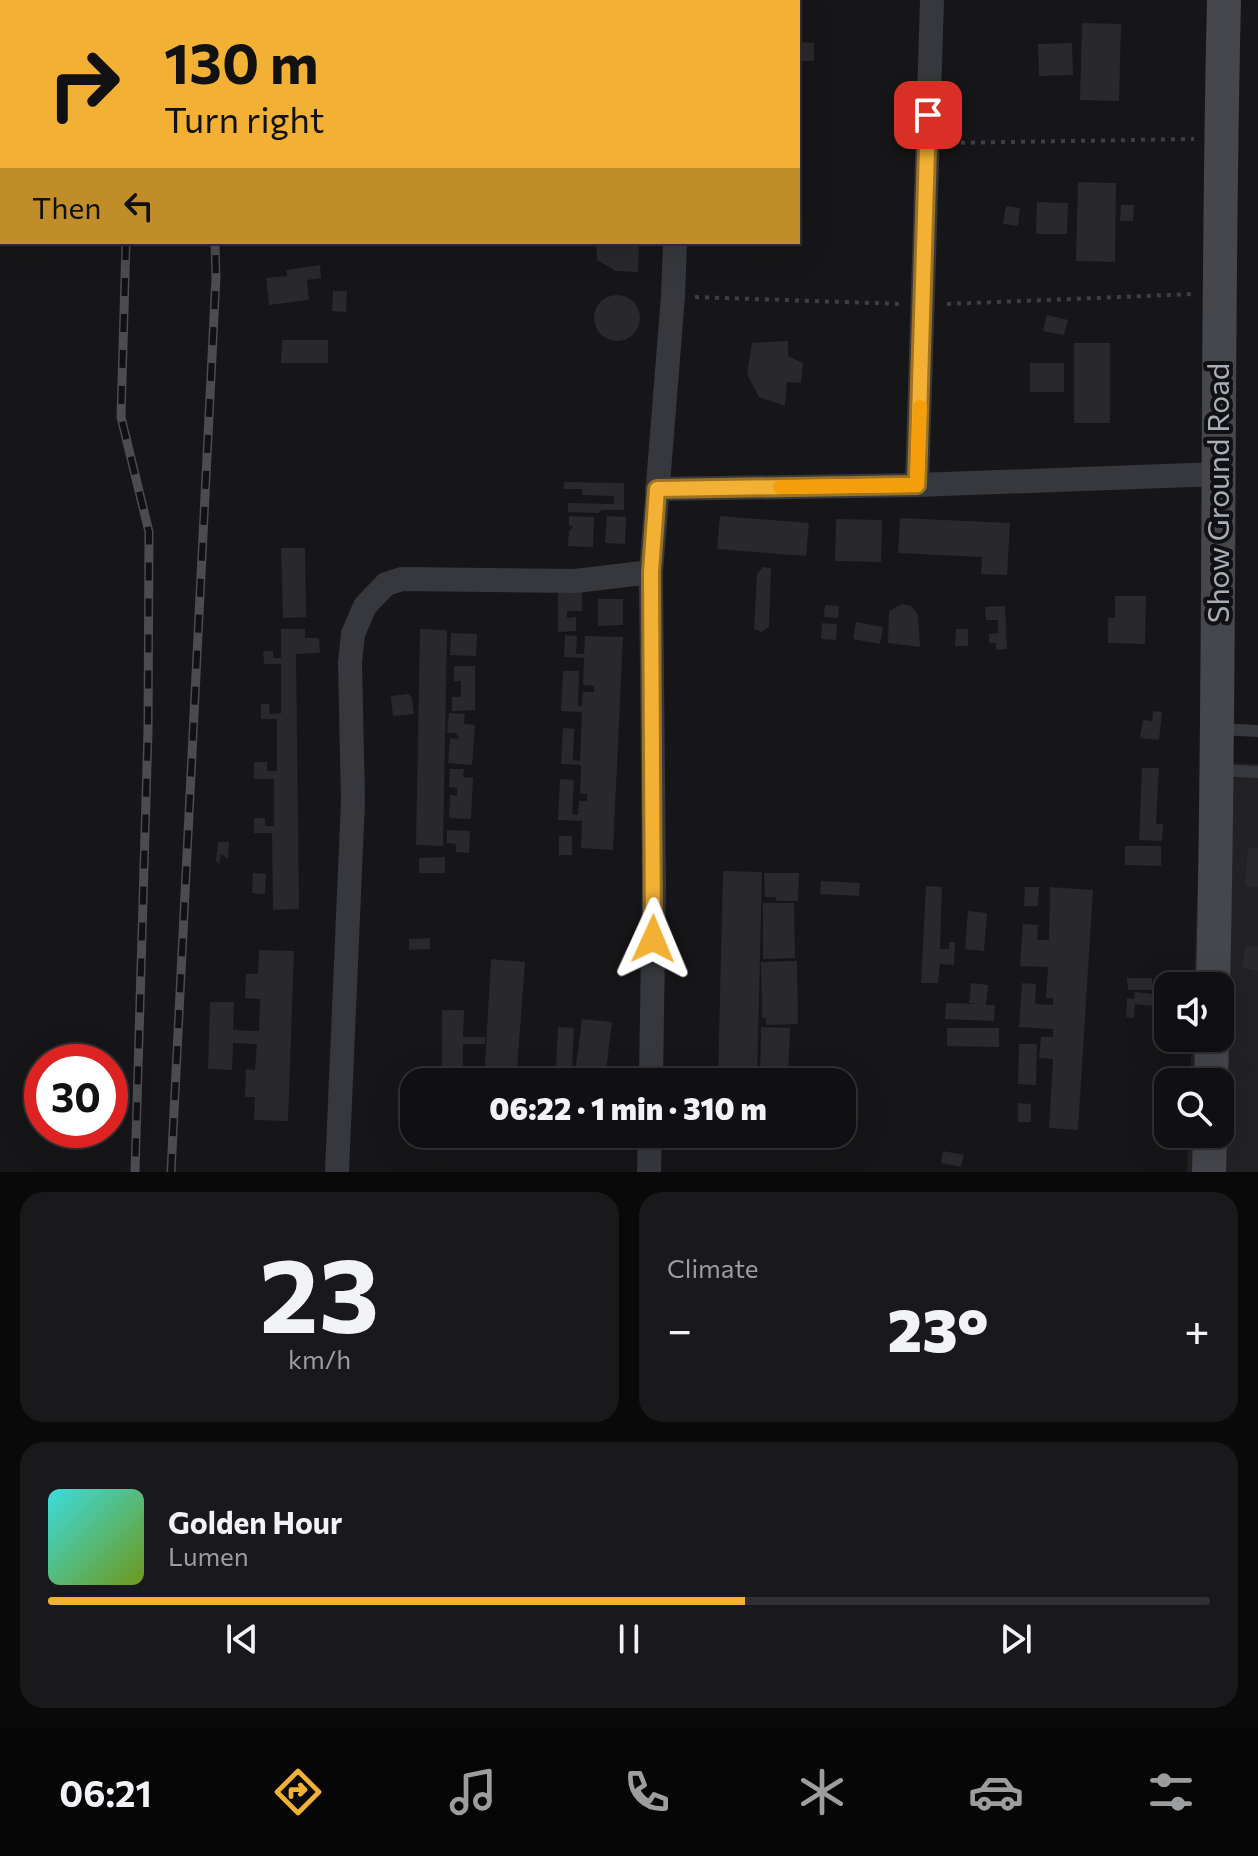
<!DOCTYPE html>
<meta charset="utf-8">
<style>
body{margin:0;font-family:Commissioner,sans-serif;background:#19191b;color:#f1f3f6;height:100vh;display:flex;flex-direction:column;font-size:30px;white-space:nowrap}
*{box-sizing:border-box;margin:0}
p{font-size:26px;color:#9c9d9f}
.icon{flex:none;width:44px;height:44px;fill:none;stroke:currentColor;stroke-width:2;stroke-linecap:round;stroke-linejoin:round}
.map{position:relative;height:1172px;overflow:hidden}
.sheet{display:flex;flex-direction:column;gap:20px;padding:20px;background:#09090a;flex:1}
.sheet>*{flex:none}
.top-card{position:absolute;left:0px;top:0px;width:800px;height:244px;box-shadow:0 8px 32px #0002,0 0 0 2px #303032;background:#f2b134;color:#111;overflow:hidden}
.buttons{position:absolute;left:1154px;top:972px;display:grid;gap:16px}
.buttons a{display:grid;place-items:center;width:80px;height:80px;border-radius:16px;background:#101012;box-shadow:0 8px 32px #0002,0 0 0 2px #303032;font-size:40px}
.speed{position:absolute;left:24px;top:1044px;display:flex;gap:16px;font-size:40px;font-weight:700;text-align:center}
.speed>*{display:grid;place-content:center;width:104px;height:104px;border-radius:50%;background:#101012;box-shadow:0 8px 32px #0002,0 0 0 2px #303032;line-height:1}
.speed .limit{border:12px solid #d22;background:#fff;color:#111}
.pin{position:absolute;display:grid;place-items:center;width:68px;height:68px;color:#fff;margin:-34px;border-radius:16px;box-shadow:0 4px 12px #0006}
.me{position:absolute;width:88px;margin:-44px;rotate:1deg;stroke-linejoin:round;filter:drop-shadow(0 0 6px #0008)}
.turn{display:flex;align-items:center;gap:28px;height:168px;padding:0 32px;font-size:36px}
.turn .icon{width:104px;height:104px;stroke-width:2.5}
.turn b{display:block;font-size:56px;line-height:68px}
.then{display:flex;align-items:center;height:76px;padding:0 32px;background:#0003;gap:16px;font-size:30px}
.big{font-size:60px;font-weight:800;line-height:1.1}
.sheet .card{flex:1;display:flex;flex-direction:column;justify-content:center;gap:12px;min-width:0;padding:0 28px;border-radius:24px;background:#19191b}
.sheet .dial{align-items:center;gap:0}
.dial b{font-size:104px;line-height:1}
.song{display:flex;align-items:center;gap:24px}
.cover{width:96px;height:96px;border-radius:12px;background:linear-gradient(135deg,hsl(180 70% 55%),hsl(80 70% 35%))}
.played{height:8px;border-radius:4px;background:linear-gradient(90deg,#f2b134 60%,#303032 60%)}
.keys{display:flex;justify-content:space-around;direction:ltr}
.heat{display:flex;justify-content:space-between;align-items:center;font-size:44px;direction:ltr}
.sheet .tiles{flex:1;display:grid;gap:20px;grid-template-columns:1fr 1fr}
.card:last-child{grid-column:span 2}
.trip{position:absolute;left:400px;top:1068px;width:456px;height:80px;border-radius:24px;background:#101012;box-shadow:0 8px 32px #0002,0 0 0 2px #303032;font-weight:800;line-height:80px;text-align:center}
.tabs{display:flex;height:128px;justify-content:space-around;align-items:center;background:#060607;color:#9c9d9f}
.tabs .icon{width:56px;height:56px}
.tabs .selected{color:#f2b134}
.tabs b{font-size:36px;color:#f1f3f6}
.map>svg:first-child{display:block}
</style>
<div class="map">
<svg width="1258" height="1172" viewBox="0 0 1258 1172">
<rect width="100%" height="100%" fill="#161618"/>
<path fill="#222225" d="M1202 762 1258 764V1172H1187L1188 1134H1220V1082H1190L1192 1038H1220V986H1194Z"/>
<path fill="#29292c" d="M1082 23 1121 24 1119 101 1080 100Z
M798 42 814 43V61H798Z
M1072 43 1073 75 1039 76 1038 44Z
M1078 182 1116 183 1115 262 1076 261Z
M1037 202 1068 203 1067 234H1036Z
M1121 205H1134L1133 221H1120Z
M1006 206 1020 208 1018 226 1003 224Z
M596 242H639L638 272 616 271 597 260Z
M320 265 321 278 307 280 309 300 269 305 266 278 287 276 286 270Z
M333 291H347L346 312 332 311Z
M594 318a23 23 0 1 1 46 0a23 23 0 1 1-46 0Z
M1047 315 1068 320 1064 335 1043 331Z
M282 340H328V363H281Z
M788 341V356L803 363 801 383 787 382 785 406 759 397 747 374 752 343Z
M1074 343H1110V423H1074Z
M1030 363H1064V392H1030Z
M564 482 624 483V510H602L598 513 568 512V503L614 504V496L582 495V489H564Z
M569 516 594 517 593 547 568 546 569 531 573 527 569 525Z
M607 516 626 517 625 544 605 543Z
M720 516 809 523 806 556 717 549Z
M900 518 1010 523 1007 575 981 574 982 557 898 553Z
M836 519 882 520 881 562 835 561Z
M281 548H305L306 617 283 618Z
M763 567 771 568 769 627 761 632 754 629 757 574Z
M558 591H582V611H567V618L576 617V631L558 632Z
M1115 596H1146L1145 644 1108 643V618H1115Z
M598 599H623V625L598 626Z
M902 604 911 606 918 615 920 647 888 643 889 611Z
M825 605 839 606 838 618 824 617Z
M1005 606 1007 649 996 650V643H989V634L998 633V620H986L985 607Z
M856 622 883 627 880 644 853 639Z
M822 623 837 624 836 640 821 639Z
M281 629H305V638H319L320 653 296 654 299 909 273 910 272 833H254V818H265V826H274V779H254V762H267V771H277V719H261V704H269L270 714 281 713V664H264L263 651H273V658H281Z
M420 629 447 630 443 846 416 845Z
M956 629H968V646H955Z
M451 633 477 634 476 656 450 655Z
M565 635 577 636 576 654H584L585 636 623 637 613 850 581 848 582 821 558 820 560 779 574 780 572 814 578 815 579 801H587V794H580L581 765 561 764 563 728 574 729 573 760 580 761 582 712 561 711 563 671H579L578 706H582L583 692H594V686L583 685 584 658 564 657Z
M454 666H475V710L452 711V697H461V681H454Z
M409 694 412 699 414 714 393 716 391 696Z
M1153 711 1162 712 1159 740 1140 738 1143 720 1152 721Z
M449 713 465 714 464 724 475 725 472 765 448 763 450 738 459 739 456 733H447Z
M1142 768H1159L1156 824H1163L1162 841 1139 840Z
M450 769H464L463 777 473 778 471 819 449 818 450 795 457 796V788L449 787Z
M447 830 470 831 469 853 456 852V844L447 843Z
M559 836H572V855H559Z
M218 842H229L228 859 221 854 219 864 216 861Z
M1125 846H1161V866L1125 865Z
M1248 847 1258 848V887L1245 886Z
M445 857V873H419V858Z
M723 871 762 872 757 1082H718Z
M253 873 266 874 265 894 252 893Z
M764 873H799L798 901H777L775 897H765Z
M821 881 860 883 859 896 820 894Z
M926 886 942 887 940 949H949V942H955L954 965 940 964 938 983H921Z
M1025 887H1039L1038 906H1024Z
M1050 887 1093 890 1078 1130 1049 1128 1053 1059 1039 1058 1041 1037H1053V1029L1019 1027 1022 983 1036 984 1035 1004 1053 1005V998H1046L1048 967 1020 966 1023 924 1038 925 1037 940H1049Z
M763 903H794L795 958 763 959Z
M968 911 987 913 984 951 965 949Z
M430 938V949L409 950V939Z
M1246 945 1258 947V971L1242 968Z
M259 950 294 951 288 1121 254 1120 255 1097H245L246 1069 255 1070 257 1044 233 1043 232 1070 208 1069 210 1002H234L233 1030 259 1031 260 999 245 998 246 974H258Z
M491 959 525 962 516 1082H484Z
M797 961 798 1024 766 1025V1018H762L761 962Z
M1127 978H1152V990H1128Z
M971 983 988 985 986 1005H995L994 1021 945 1019 946 1003 980 1004 969 1003Z
M1135 992 1153 994 1152 1006 1135 1004 1134 1018 1126 1017 1127 998 1134 999Z
M442 1010H464L463 1037H485V1044H463V1075H442Z
M582 1019 612 1022 605 1078 575 1074Z
M558 1027 574 1028 572 1067H556Z
M761 1027 790 1028 788 1082H760Z
M947 1028H999V1047L947 1046Z
M1019 1044H1037L1036 1085 1018 1084Z
M1018 1103 1031 1104V1122H1018Z
M943 1151 964 1155 961 1167 941 1163Z"/>
<g fill="none" stroke-linecap="round" stroke-linejoin="round">
<path stroke="#3d3f44" stroke-width="4" stroke-dasharray="4 6" stroke-linecap="butt" d="M951 143 1194 139
M695 297 902 304
M947 304 1194 294"/>
<path stroke="#37383d" stroke-width="12" d="M1221 729 1258 731
M1218 770 1258 772"/>
<path stroke="#37383d" stroke-width="24" d="M686 2V0
M917 485 932 0
M657 489 917 485 1219 474
M651 1082 654 881 651 572
M337 1172 353 801 350 662 353 634 365 606 386 584 402 579 575 581 651 572 673 296 675 242
M649 1172 650 1134"/>
<path stroke="#45474d" stroke-width="34" d="M1213 986C1221 657 1216 329 1224 0
M1211 1082 1212 1038
M1209 1172 1210 1134"/>
<defs>
<path id="rail" d="M212 0V2
M132 2V0
M126 242 121 417 149 532 148 731 135 1172
M171 1172 216 277 215 242"/>
</defs>
<use href="#rail" stroke="#4a4c52" stroke-width="9"/>
<use href="#rail" stroke="#111113" stroke-width="6" stroke-dasharray="18" stroke-linecap="butt"/>
</g>
<g fill="none" stroke-linecap="round" stroke-linejoin="round">
<defs>
<path id="route" d="M653 939 651 572 657 489 917 485 928 115"/>
</defs>
<use href="#route" stroke="#9d7322" stroke-width="20"/>
<use href="#route" stroke="#f2b134" stroke-width="14"/>
<path stroke="#f59e0b" stroke-width="14" d="M780 487 917 485 920 407"/>
</g>
<g text-anchor="middle" stroke-width="8" stroke-linejoin="round" paint-order="stroke">
<g font-size="30" fill="#a8adb8" stroke="#111113">
<text transform="translate(1219 493) rotate(-90)" y="10">Show Ground Road</text>
</g>
</g>
</svg>
<div class="buttons">
<a><svg class="icon" aria-label="sound" viewBox="0 0 24 24"><path d="M4 9h4l5-4v14l-5-4H4zM17 9q2 3 0 6"/></svg></a>
<a><svg class="icon" aria-label="search" viewBox="0 0 24 24"><circle cx="10" cy="10" r="6"/><path d="M15 15l6 6"/></svg></a>
</div>
<div class="speed"><div class="limit">30</div></div>
<div class="pin" style="left:928px;top:115px;background:#d93025"><svg class="icon" aria-label="arrive" viewBox="0 0 24 24"><path d="M6 21V4h12l-3 4 3 4H6"/></svg></div>
<svg class="me" style="left:653px;top:939px" viewBox="-20 -20 40 40"><path d="M0-17L14 15 0 8-14 15z" fill="#f2b134" stroke="#fff" stroke-width="4"/></svg>
<div class="trip">06:22 · 1 min · 310 m</div>
<div class="top-card">
<div class="turn"><svg class="icon" aria-label="right" viewBox="0 0 24 24"><path d="M7 20v-9h11M14 6l5 5-5 5"/></svg><div><b>130 m</b>Turn right</div></div>
<div class="then">Then<svg class="icon" aria-label="left" viewBox="0 0 24 24"><path d="M17 20v-9H6M10 6l-5 5 5 5"/></svg></div>
</div>
</div>
<section class="sheet">
<div class="tiles">
<div class="card dial"><b>23</b><p>km/h</p></div>
<div class="card"><p>Climate</p>
<div class="heat"><a>−</a><b class="big">23°</b><a>+</a></div>
</div>
<div class="card">
<div class="song"><i class="cover"></i><div><b>Golden Hour</b><p>Lumen</p></div></div>
<div class="played"></div>
<div class="keys"><svg class="icon" aria-label="previous" viewBox="0 0 24 24"><path d="M18 5L8 12l10 7zM5 5v14"/></svg><svg class="icon" aria-label="pause" viewBox="0 0 24 24"><path d="M8 5v14M16 5v14"/></svg><svg class="icon" aria-label="next" viewBox="0 0 24 24"><path d="M6 5l10 7-10 7zM19 5v14"/></svg></div>
</div>
</div>
</section>
<nav class="tabs">
<b>06:21</b>
<svg class="icon selected" aria-label="directions" viewBox="0 0 24 24"><path d="M12 3l9 9-9 9-9-9zM9 14v-3h6M13 9l2 2-2 2"/></svg>
<svg class="icon" aria-label="music" viewBox="0 0 24 24"><path d="M9 18V5l10-2v13"/><circle cx="6" cy="18" r="3"/><circle cx="16" cy="16" r="3"/></svg>
<svg class="icon" aria-label="phone" viewBox="0 0 24 24"><path d="M5 4h4l2 5-3 2q2 4 5 5l2-3 5 2v4C11 20 4 13 5 4z"/></svg>
<svg class="icon" aria-label="climate" viewBox="0 0 24 24"><path d="M12 3v18M4 7l16 10M4 17L20 7"/></svg>
<svg class="icon" aria-label="car" viewBox="0 0 24 24"><path d="M5 17H2v-5l4-1 3-4h7l3 4 3 1v5h-3M9 17h6M6 11h13"/><circle cx="7" cy="17" r="2"/><circle cx="17" cy="17" r="2"/></svg>
<svg class="icon" aria-label="filters" viewBox="0 0 24 24"><path d="M4 7h16M4 17h16"/><circle cx="9" cy="7" r="2"/><circle cx="15" cy="17" r="2"/></svg>
</nav>
